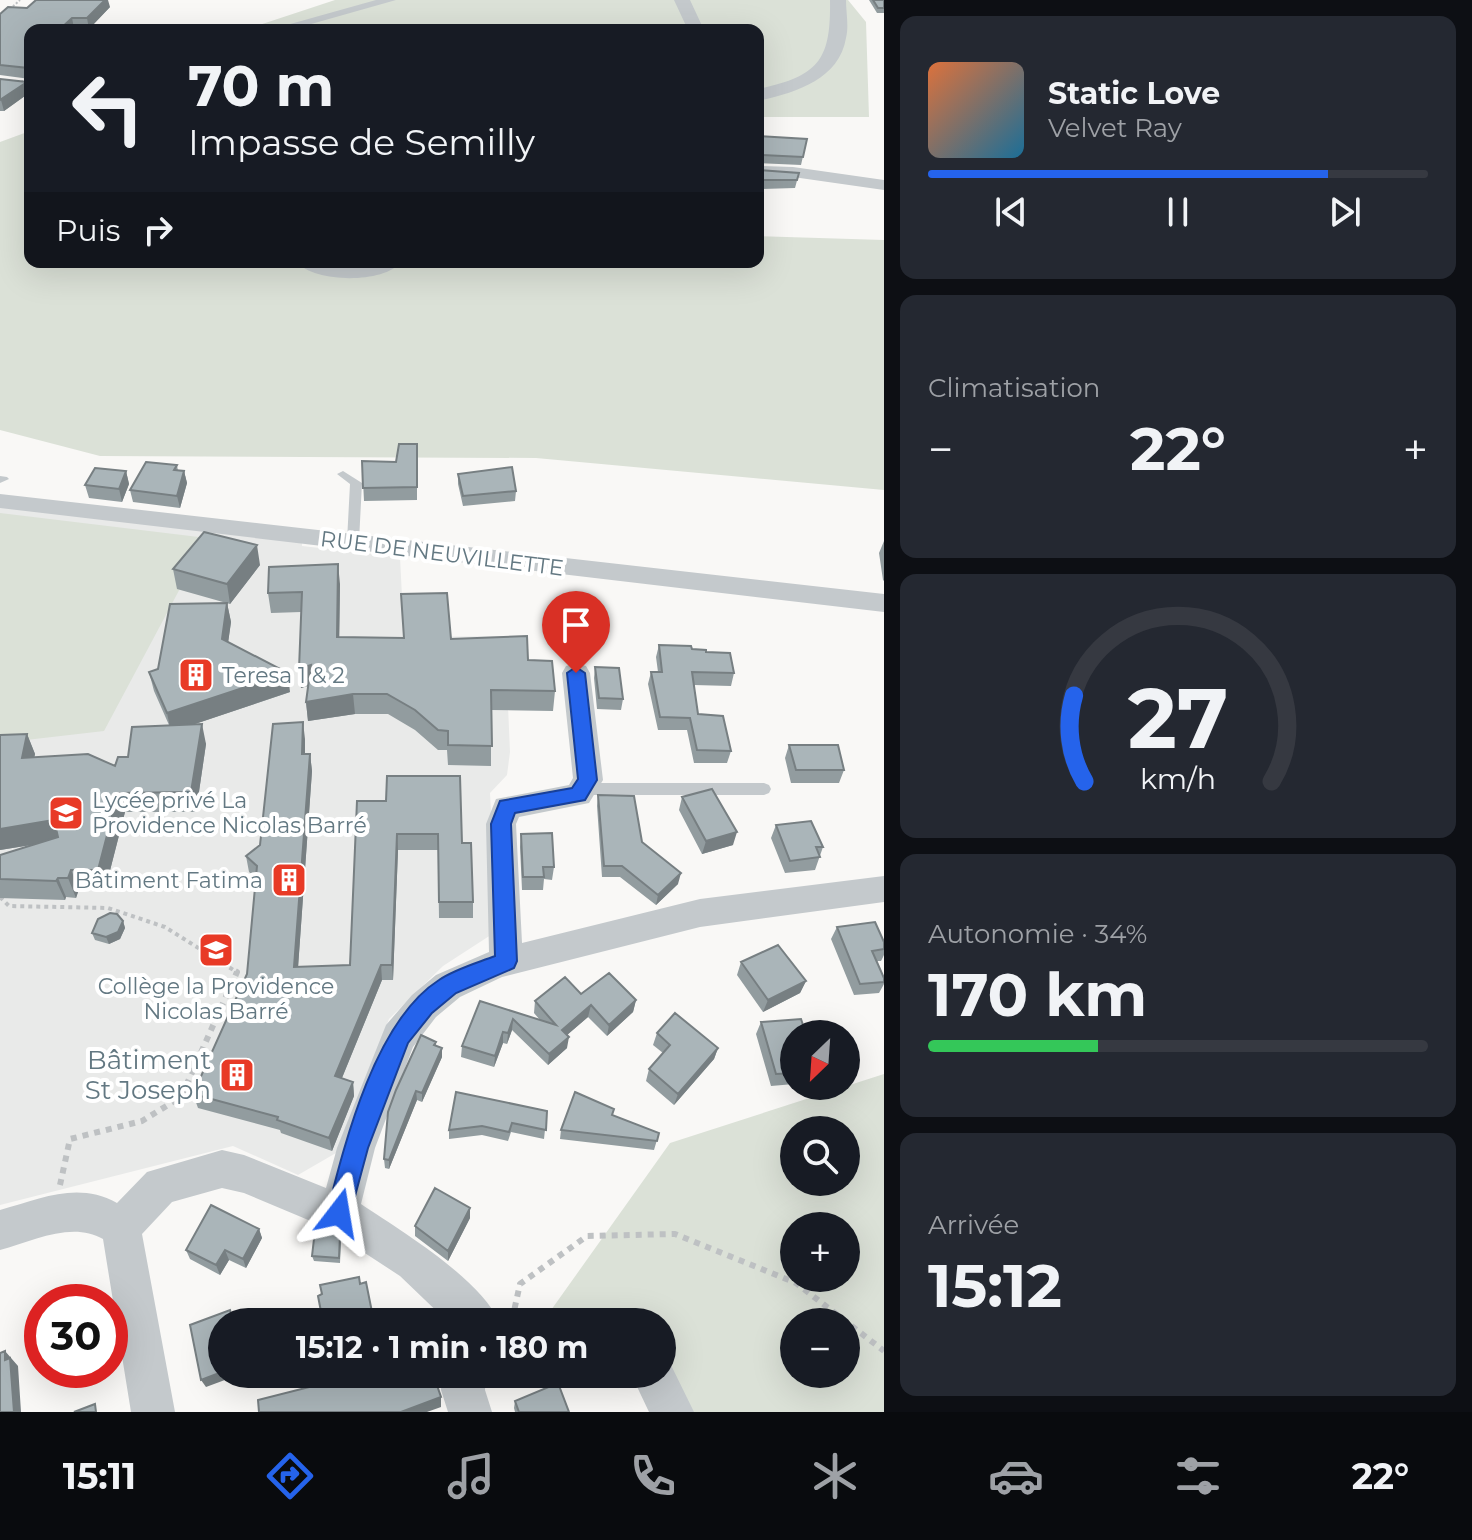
<!DOCTYPE html>
<html lang="fr">
<meta charset="utf-8">
<style>
body{margin:0;font-family:Montserrat,sans-serif;background:#242831;color:#f1f3f6;height:100vh;display:flex;flex-direction:column;font-size:30px;white-space:nowrap}
*{box-sizing:border-box;margin:0}
p{font-size:26px;color:#9ea1a6}
.icon{flex:none;width:44px;height:44px;fill:none;stroke:currentColor;stroke-width:2;stroke-linecap:round;stroke-linejoin:round}
.map{position:relative;flex:1;overflow:hidden}
.panel{display:flex;flex-direction:column;gap:16px;padding:16px;background:#0d0f14;width:588px}
.panel>*{flex:none}
.banner{position:absolute;left:24px;top:24px;width:740px;height:244px;border-radius:16px;box-shadow:0 8px 32px #0002;background:#171b24;color:#f1f3f6;overflow:hidden}
.needle{width:52px;rotate:205deg}
.fabs{position:absolute;left:780px;top:1020px;display:grid;gap:16px}
.fabs a{display:grid;place-items:center;width:80px;height:80px;border-radius:50%;background:#171b24;box-shadow:0 8px 32px #0002;font-size:40px}
.speed{position:absolute;left:24px;top:1284px;display:flex;gap:16px;font-size:40px;font-weight:700;text-align:center}
.speed>*{display:grid;place-content:center;width:104px;height:104px;border-radius:50%;background:#171b24;box-shadow:0 8px 32px #0002;line-height:1}
.speed .limit{border:12px solid #d22;background:#fff;color:#111}
.pin{position:absolute;display:grid;place-items:center;width:68px;height:68px;color:#fff;margin:-82px -34px;border-radius:50% 50% 50% 0;rotate:-45deg;box-shadow:0 0 8px #0007}
.pin .icon{rotate:45deg}
.me{position:absolute;width:88px;margin:-44px;rotate:14deg;stroke-linejoin:round;filter:drop-shadow(0 0 6px #0008)}
.turn{display:flex;align-items:center;gap:28px;height:168px;padding:0 32px;font-size:36px}
.turn .icon{width:104px;height:104px;stroke-width:2.5}
.turn b{display:block;font-size:56px;line-height:68px}
.then{display:flex;align-items:center;height:76px;padding:0 32px;background:#0003;gap:16px;font-size:30px}
.big{font-size:60px;font-weight:700;line-height:1.1}
.panel .widget{flex:1;display:flex;flex-direction:column;justify-content:center;gap:12px;min-width:0;padding:0 28px;border-radius:16px;background:#242831}
.panel .dial{align-items:center;gap:0}
.dial svg{height:208px;overflow:visible;fill:none;stroke:#363941;stroke-width:7;stroke-linecap:round;text-anchor:middle}
.dial text{fill:#f1f3f6;stroke:none}
.song{display:flex;align-items:center;gap:24px}
.cover{width:96px;height:96px;border-radius:12px;background:linear-gradient(135deg,hsl(20 70% 55%),hsl(200 70% 35%))}
.played{height:8px;border-radius:4px;background:linear-gradient(90deg,#2563eb 80%,#363941 80%)}
.keys{display:flex;justify-content:space-around;direction:ltr}
.heat{display:flex;justify-content:space-between;align-items:center;font-size:44px;direction:ltr}
.charge{height:12px;border-radius:6px;background:linear-gradient(90deg,#34c759 34%,#363941 0)}
.trip{position:absolute;left:208px;top:1308px;width:468px;height:80px;border-radius:40px;background:#171b24;box-shadow:0 8px 32px #0002;font-weight:700;line-height:80px;text-align:center}
.menu{display:flex;height:128px;justify-content:space-around;align-items:center;background:#090b0e;color:#9ea1a6}
.menu .icon{width:56px;height:56px}
.menu .current{color:#2563eb}
.menu b{font-size:36px;color:#f1f3f6}
main{display:flex;flex:1;min-height:0}
.map>svg:first-child{display:block}
</style>
<main>
<div class="map">
<svg width="884" height="1412" viewBox="0 0 884 1412">
<rect width="100%" height="100%" fill="#f9f8f6"/>
<path fill="#e9eae9" d="M0 506 302 540V546L400 557 404 637 505 636 510 752 507 775 490 793 497 931 443 966 389 1019 336 1153 298 1175 233 1146 0 1205Z"/>
<path fill="#dbe1d7" fill-rule="evenodd" d="M335 0H848L866 22 869 117H758V30H244Z
M30 131V262H758V236L884 240V490L536 458 100 456 0 430V142Z
M0 513 207 538 104 731 0 743Z
M884 1074V1412H690L662 1366V1322L544 1320 670 1143ZM794 1130H846V1182H794ZM794 1226H846V1278H794ZM794 1322H846V1374H794Z"/>
<g fill="none" stroke-linecap="round" stroke-linejoin="round">
<path stroke="#bec1c3" stroke-width="2" stroke-dasharray="2 2" stroke-linecap="butt" d="M10 9 20 0
M18 84 30 77"/>
<path stroke="#bec1c3" stroke-width="4" stroke-dasharray="4 4" stroke-linecap="butt" d="M0 897 9 906 108 908 165 927 235 971"/>
<path stroke="#bec1c3" stroke-width="6" stroke-dasharray="6 6" stroke-linecap="butt" d="M60 1185 70 1139 142 1121 181 1097 237 972 232 969
M512 1320 520 1284 587 1236 675 1234 796 1283 884 1351"/>
<path fill="#c4c9cc" fill-rule="evenodd" d="M343 471 362 483 359 541 353 545 347 541 350 484 337 474Z
M0 476 7 477 9 479 0 483Z
M582 783H764L769 785 771 789 769 793 764 795H582L577 793 575 789 577 785Z"/>
<path fill="#c4c9cc" fill-rule="evenodd" d="M376 0H396L290 30H269Z
M758 166 793 167 884 180V190L793 177 758 176Z
M0 494 884 594V612L0 508Z
M576 663 586 666 590 673 603 780 589 803 519 817 516 824 522 943 700 899 884 876V902L700 927 502 977 460 997 436 1017 413 1047 375 1148 361 1204C400 1230 481 1279 499 1322H448L400 1276 325 1227 244 1193 222 1188 172 1202 142 1234 175 1412H131L103 1239C72 1221 33 1241 0 1250V1210C41 1199 77 1181 117 1203L147 1172 222 1150 244 1155 326 1188 337 1148 386 1025 412 995 436 975 489 952 486 824 496 799 569 785 573 778 562 673 566 666Z
M662 1356 668 1359 694 1412H649L631 1374H662Z
M442 1374H486L485 1390 492 1412H448L441 1390Z"/>
<path fill="#c4c9cc" fill-rule="evenodd" d="M674 0H690L704 30H688Z
M830 0H846C846 13 849 26 846 38 839 80 794 93 758 101V89C819 76 831 60 830 0Z
M297 262H401C384 284 314 283 297 262Z"/>
</g>
<path fill="#929c9f" d="M869 0H884V13H877Z
M110 7 89 29 74 28 72 30H30V79L0 75V14L27 8Z
M0 79 29 93 4 111H0Z
M758 136 807 139 801 165 758 163Z
M758 170 799 173 795 188 758 189Z
M417 444V500L364 501 362 461 396 462Z
M177 465 178 471H184L187 483 180 508 133 502 130 490Z
M126 471 129 484 122 502 89 498 85 485Z
M458 474 516 491 515 501 463 506 458 484Z
M884 541V581L883 580 879 553Z
M260 565 230 604 177 589 173 569Z
M340 584 339 637 451 639 528 660 555 691 553 711 491 710V766L448 765 447 750H438L415 730 388 714H355L308 721 306 702 308 686 301 688 299 669 301 612 271 613 268 593Z
M227 603 231 622 228 642 290 692 195 724 206 744 196 812H125L105 890 79 889 76 898 66 897 65 900 0 898V855L31 845 0 850V735L27 734 35 754 34 758 115 766 169 725 154 691 149 672 158 669Z
M659 645 706 652 734 673 731 686 694 685 698 714 731 751 727 763H694L687 730H658L648 684 651 672H658L656 657Z
M595 667 623 699 621 710 597 709 594 678Z
M305 739V754H310L312 771 298 967 350 965 357 801 462 843 473 902V918H439L438 850H398L393 980H382L342 1078 353 1082 354 1096 332 1151 281 1133 280 1130 198 1108 193 1094 247 974 256 878 249 872 246 856 260 845Z
M789 745 844 770 839 783H791L785 758Z
M598 795 642 842 678 884 656 905 620 877H602L597 806Z
M682 797 733 845 702 854 679 810Z
M776 825 823 847 815 870 785 873 771 838Z
M521 834 554 867 552 880 544 879 543 890H522L520 847Z
M123 921 125 928 120 939 109 944 95 940 92 933Z
M837 927 884 942V955L881 961H877L884 978V984L879 993 854 995 831 939Z
M741 962 806 981 800 993 763 1012 737 975Z
M636 1000 633 1012 607 1036 588 1017 567 1035V1048L548 1065 512 1030 507 1044 503 1043 494 1067 461 1057 462 1046 480 1001 540 1020 534 1013 535 1001Z
M761 1022 794 1034V1084L771 1086 756 1034Z
M657 1033 718 1048 714 1059 674 1105 646 1081 649 1069 663 1053 653 1045Z
M436 1042V1046L442 1057 422 1102 417 1100 389 1169 385 1168 384 1159Z
M547 1111 544 1139 511 1132 508 1141 482 1135 449 1139V1130Z
M612 1115 659 1133 654 1150 560 1139 561 1130Z
M470 1208V1218L448 1261 415 1236V1226Z
M259 1229 262 1238 246 1268 229 1260 220 1275 190 1259 186 1250Z
M340 1236 341 1241 340 1263 314 1261 312 1256Z
M515 1401 569 1412H515L514 1408Z"/>
<path fill="#777f82" d="M105 0H108L110 7 89 29 87 18Z
M72 18 74 28 72 30H59Z
M27 82 29 93 4 111 1 100Z
M126 471 129 484 122 502 119 489Z
M184 471 187 483 180 508 177 496Z
M257 545 260 565 230 604 227 584Z
M338 564 340 584 339 657 337 637Z
M227 603 231 622 226 658 222 639Z
M311 665 313 684 301 688 299 669Z
M288 673 290 692 171 732 167 713Z
M353 694 355 714 308 721 306 702Z
M303 722 305 739V771L302 754Z
M202 724 206 744 196 812 191 792Z
M27 734 35 754 30 778 22 758Z
M310 754 312 771 297 982 294 967Z
M118 793 125 812 105 890 98 870Z
M54 820 62 840 0 850V829Z
M737 832 733 845 702 854 706 841Z
M397 834 398 850 393 980 392 965Z
M71 870 79 889 76 898 68 878Z
M681 873 678 884 656 905 658 895Z
M58 878 66 897 65 900 56 881Z
M123 921 125 928 120 939 109 944 106 937Z
M381 965 382 980 337 1090 335 1076Z
M806 981 800 993 763 1012 768 1000Z
M636 1000 633 1012 607 1036 609 1025Z
M591 1005 588 1017 560 1041 562 1030Z
M513 1019 512 1030 507 1044 508 1033Z
M503 1032V1043L494 1067 495 1056Z
M569 1037 567 1048 548 1065 549 1054Z
M442 1048V1057L422 1102V1093Z
M718 1048 714 1059 674 1105 678 1094Z
M353 1082 354 1096 332 1151 329 1138Z
M416 1091 417 1100 389 1169V1160Z
M470 1208V1218L448 1261V1251Z
M259 1229 262 1238 246 1268 243 1259Z
M225 1250 229 1260 220 1275 216 1265Z
M5 1351 18 1366 21 1412H14L5 1360Z
M222 1372V1374H241L206 1387 201 1380Z
M441 1397V1407L427 1412H401Z"/>
<path fill="#aab5b9" stroke="#777f82" stroke-width="2" d="M36 0H105L87 18H72L59 30H30V78L28 68 0 65V14L8 7 27 8Z
M873 0H884V8H878Z
M0 79 27 82 0 100Z
M758 136 807 139 803 157 760 155 758 157Z
M758 170 799 173 797 180H758Z
M399 444H417V487L363 488 362 461 396 462Z
M146 462 177 465 174 470 184 471 177 496 130 490Z
M512 467 516 491 463 496 458 474Z
M95 468 126 471 119 489 85 485Z
M204 532 257 545 227 584 173 569Z
M338 564 337 637 404 638 401 594 447 593 451 639 527 636 528 660 552 661 555 691 491 690 492 746 448 745V731L438 730 415 710 387 694H353L306 702 311 665 299 669 302 592 268 593 269 567Z
M227 603 222 639 288 673 167 713 149 672 158 669 170 604Z
M659 645 691 646 692 649 706 650V652L730 653 734 673 692 672 698 714 723 716 731 751 697 750 690 718 660 717 651 672H662Z
M595 667 619 668 623 699 599 698Z
M303 722 302 754H310L294 967 350 965 357 801H386L387 776H460L462 843H471L473 902H439L438 834H397L392 965H381L335 1076 353 1082 329 1138 277 1120 278 1117 193 1094 247 974 257 866 246 856 260 845 273 724Z
M202 724 191 792 118 793 98 870H71L68 878H58L56 881 0 879V855L58 837 54 820 0 829V735L27 734 22 758 88 754 115 766 118 757H128L132 727Z
M789 745H838L844 770H796Z
M712 789 737 832 706 841 682 797Z
M598 795 634 796 642 842 681 873 658 895 622 866H604Z
M811 821 823 847H816L820 857 790 861 776 825Z
M552 833 554 867H543L544 877H523L521 834Z
M110 913 117 914 123 921 118 932 106 937 92 933 98 919Z
M875 922 884 942V949L872 951 884 978V982L860 984 837 927Z
M778 945 806 981 768 1000 741 962Z
M609 973 636 1000 609 1025 591 1005 562 1030 569 1037 549 1054 513 1019 508 1033 503 1032 495 1056 462 1046 480 1001 556 1025 535 1001 565 977 581 994Z
M675 1013 718 1048 678 1094 649 1069 670 1045 657 1033Z
M801 1019 806 1034H794V1073L776 1074 761 1022Z
M421 1035 436 1042 434 1045 442 1048 422 1093 416 1091 389 1160 384 1159 388 1112 396 1090Z
M456 1092 547 1111 546 1130 512 1123 509 1132 482 1126 449 1130Z
M575 1092 614 1109 612 1115 659 1133 657 1141 561 1130Z
M435 1188 470 1208 448 1251 415 1226Z
M211 1205 259 1229 243 1259 225 1250 216 1265 186 1250Z
M316 1222 340 1236 339 1258 312 1256Z
M359 1277 360 1284 366 1282 374 1322H323L318 1296 322 1294 320 1285Z
M230 1310 233 1322H222V1372L201 1380 190 1325Z
M5 1351V1360L10 1358 14 1412H0V1353Z
M332 1374H433L441 1397 401 1412H259L258 1400 333 1381Z
M558 1383 569 1412H519L515 1401Z
M95 1404 96 1412H74Z"/>
<path fill="#2563eb" stroke="#184099" stroke-width="2" d="M576 667 585 673 597 780 585 800 515 813 511 824 517 961 514 968 456 993 432 1013 408 1043 368 1148 348 1222 339 1225 330 1222 327 1213C345 1142 375 1021 439 980 455 969 477 963 495 956L491 824 500 801 572 788 578 779 567 673Z"/>
<defs>
<symbol id="building-square" viewBox="-11 -11 22 22"><rect x="-9" y="-9" width="18" height="18" rx="4" fill="#e83a26" stroke="#fff"/><path d="M-4-6H4V6H1V3H-1V6H-4ZM-2.5-4.3h1.7v1.8h-1.7ZM.8-4.3h1.7v1.8H.8ZM-2.5-1h1.7V.8h-1.7ZM.8-1h1.7V.8H.8Z" fill="#fff"/></symbol>
<symbol id="school-square" viewBox="-11 -11 22 22"><rect x="-9" y="-9" width="18" height="18" rx="4" fill="#e83a26" stroke="#fff"/><path d="M0-5L7-2L0 1L-7-2ZM-4 1L0 2.5L4 1V4Q0 6-4 4Z" fill="#fff"/></symbol>
</defs>
<g fill-rule="evenodd">
<use href="#building-square" x="176" y="655" width="40" height="40"/>
<use href="#school-square" x="46" y="793" width="40" height="40"/>
<use href="#building-square" x="269" y="860" width="40" height="40"/>
<use href="#school-square" x="196" y="930" width="40" height="40"/>
<use href="#building-square" x="217" y="1055" width="40" height="40"/>
</g>
<g text-anchor="middle" stroke-width="8" stroke-linejoin="round" paint-order="stroke">
<g font-size="22" fill="#637882" stroke="#fff">
<text transform="translate(442 553) rotate(7)" y="8">RUE DE NEUVILLETTE</text>
</g>
<g font-size="22" fill="#637882" stroke="#fff" text-anchor="start">
<text x="222" y="683">Teresa 1 &amp; 2</text>
<text x="92" y="808">Lycée privé La<tspan x="92" dy="25">Providence Nicolas Barré</tspan></text>
<text x="263" y="888" text-anchor="end">Bâtiment Fatima</text>
<text x="216" y="994" text-anchor="middle">Collège la Providence<tspan x="216" dy="25">Nicolas Barré</tspan></text>
</g>
<g font-size="26" fill="#637882" stroke="#fff" text-anchor="end">
<text x="211" y="1069">Bâtiment<tspan x="211" dy="30">St Joseph</tspan></text>
</g>
</g>
</svg>
<div class="fabs">
<a><svg class="needle" viewBox="-14 -14 28 28"><path d="M0-13l5 13h-10z" fill="#e53935"/><path d="M0 13l5-13h-10z" fill="#9ea1a6"/></svg></a>
<a><svg class="icon" aria-label="search" viewBox="0 0 24 24"><circle cx="10" cy="10" r="6"/><path d="M15 15l6 6"/></svg></a>
<a>+</a>
<a>−</a>
</div>
<div class="speed"><div class="limit">30</div></div>
<div class="pin" style="left:576px;top:673px;background:#d93025"><svg class="icon" aria-label="arrive" viewBox="0 0 24 24"><path d="M6 21V4h12l-3 4 3 4H6"/></svg></div>
<svg class="me" style="left:339px;top:1213px" viewBox="-20 -20 40 40"><path d="M0-17L14 15 0 8-14 15z" fill="#2563eb" stroke="#fff" stroke-width="4"/></svg>
<div class="trip">15:12 · 1 min · 180 m</div>
<div class="banner">
<div class="turn"><svg class="icon" aria-label="left" viewBox="0 0 24 24"><path d="M17 20v-9H6M10 6l-5 5 5 5"/></svg><div><b>70 m</b>Impasse de Semilly</div></div>
<div class="then">Puis<svg class="icon" aria-label="right" viewBox="0 0 24 24"><path d="M7 20v-9h11M14 6l5 5-5 5"/></svg></div>
</div>
</div>
<section class="panel">
<div class="widget">
<div class="song"><i class="cover"></i><div><b>Static Love</b><p>Velvet Ray</p></div></div>
<div class="played"></div>
<div class="keys"><svg class="icon" aria-label="previous" viewBox="0 0 24 24"><path d="M18 5L8 12l10 7zM5 5v14"/></svg><svg class="icon" aria-label="pause" viewBox="0 0 24 24"><path d="M8 5v14M16 5v14"/></svg><svg class="icon" aria-label="next" viewBox="0 0 24 24"><path d="M6 5l10 7-10 7zM19 5v14"/></svg></div>
</div>
<div class="widget"><p>Climatisation</p>
<div class="heat"><a>−</a><b class="big">22°</b><a>+</a></div>
</div>
<div class="widget dial"><svg viewBox="0 0 100 80">
<path d="M14 69A42 42 0 1 1 86 69"/>
<path d="M14 69A42 42 0 0 1 10 36" stroke="#2563eb"/>
<text x="50" y="56" font-size="32" font-weight="700">27</text>
<text x="50" y="72" font-size="11">km/h</text>
</svg></div>
<div class="widget"><p>Autonomie · 34%</p><b class="big">170 km</b><div class="charge"></div></div>
<div class="widget"><p>Arrivée</p><b class="big">15:12</b></div>
</section>
</main>
<nav class="menu">
<b>15:11</b>
<svg class="icon current" aria-label="directions" viewBox="0 0 24 24"><path d="M12 3l9 9-9 9-9-9zM9 14v-3h6M13 9l2 2-2 2"/></svg>
<svg class="icon" aria-label="music" viewBox="0 0 24 24"><path d="M9 18V5l10-2v13"/><circle cx="6" cy="18" r="3"/><circle cx="16" cy="16" r="3"/></svg>
<svg class="icon" aria-label="phone" viewBox="0 0 24 24"><path d="M5 4h4l2 5-3 2q2 4 5 5l2-3 5 2v4C11 20 4 13 5 4z"/></svg>
<svg class="icon" aria-label="climate" viewBox="0 0 24 24"><path d="M12 3v18M4 7l16 10M4 17L20 7"/></svg>
<svg class="icon" aria-label="car" viewBox="0 0 24 24"><path d="M5 17H2v-5l4-1 3-4h7l3 4 3 1v5h-3M9 17h6M6 11h13"/><circle cx="7" cy="17" r="2"/><circle cx="17" cy="17" r="2"/></svg>
<svg class="icon" aria-label="filters" viewBox="0 0 24 24"><path d="M4 7h16M4 17h16"/><circle cx="9" cy="7" r="2"/><circle cx="15" cy="17" r="2"/></svg>
<b>22°</b>
</nav>
